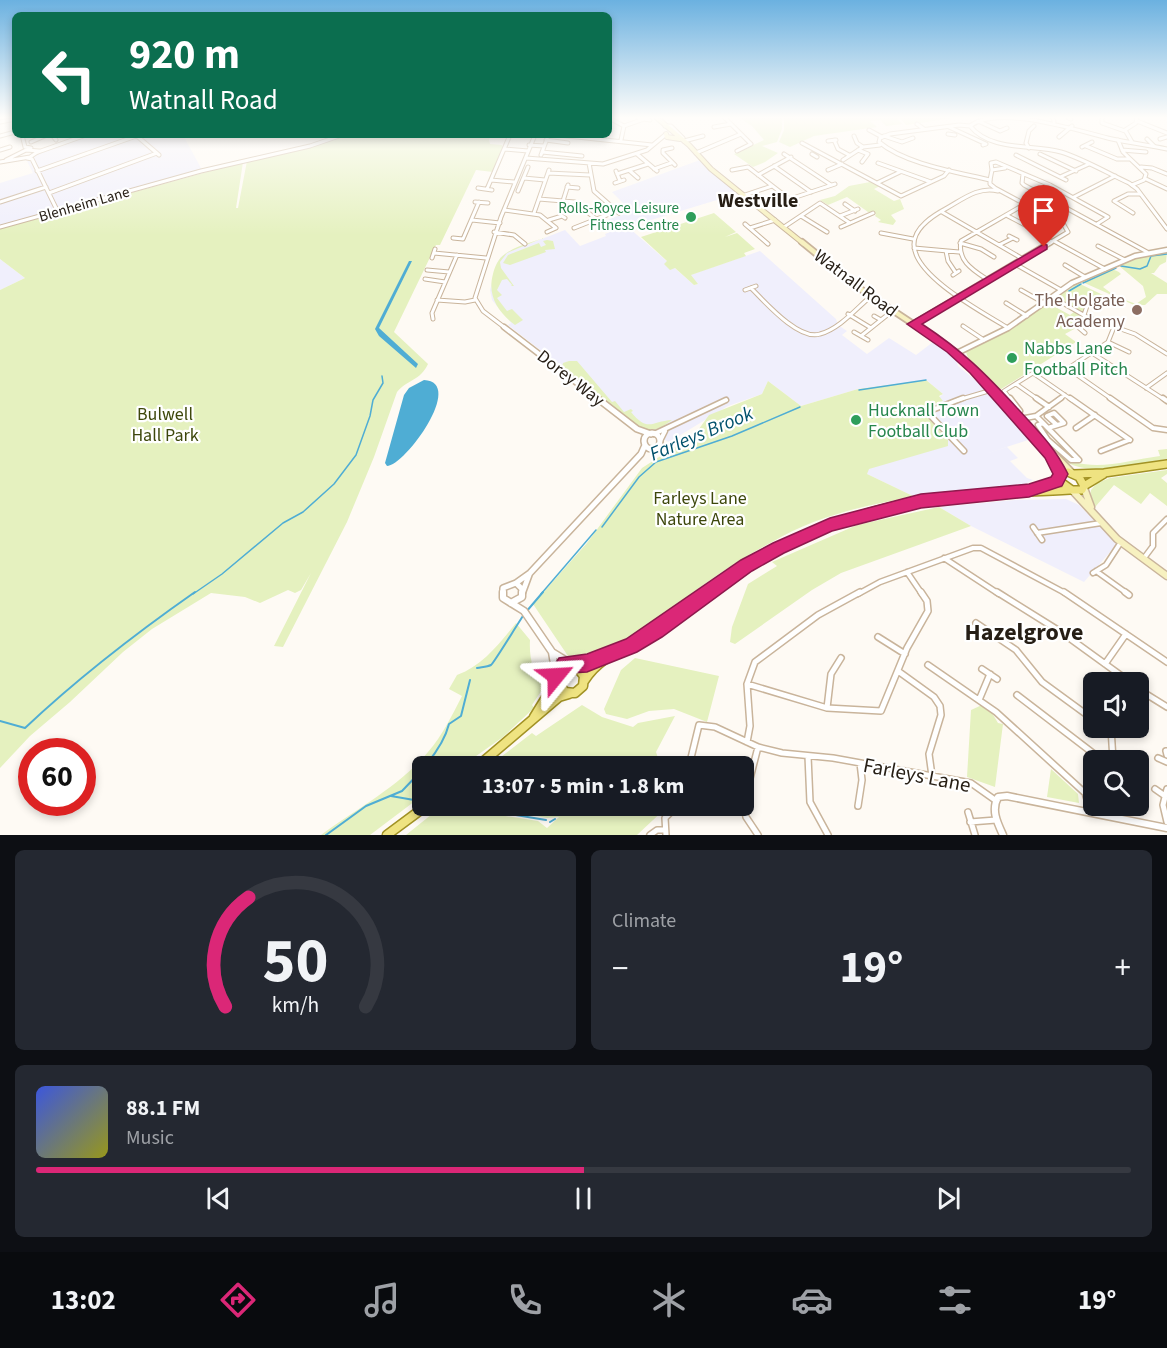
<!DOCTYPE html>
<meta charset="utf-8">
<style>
body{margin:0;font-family:"Source Sans 3",sans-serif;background:#242831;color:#f1f3f6;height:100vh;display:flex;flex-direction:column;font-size:22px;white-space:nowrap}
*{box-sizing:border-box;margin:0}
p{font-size:20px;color:#9ea1a6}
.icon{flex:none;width:33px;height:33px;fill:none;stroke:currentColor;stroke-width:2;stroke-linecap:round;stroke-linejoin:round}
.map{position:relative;height:835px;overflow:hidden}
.panel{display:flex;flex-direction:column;gap:15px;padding:15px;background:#0d0f14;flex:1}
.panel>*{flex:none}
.top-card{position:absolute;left:12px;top:12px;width:600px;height:126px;border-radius:9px;box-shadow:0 3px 9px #0003;background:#0b6e4f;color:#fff;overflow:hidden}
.tools{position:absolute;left:1083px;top:672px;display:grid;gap:12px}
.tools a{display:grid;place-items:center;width:66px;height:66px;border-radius:9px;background:#171b24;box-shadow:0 3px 9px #0003;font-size:30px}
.speed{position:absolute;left:18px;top:738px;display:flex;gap:12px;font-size:30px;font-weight:700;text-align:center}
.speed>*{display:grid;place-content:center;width:78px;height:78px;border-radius:50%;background:#171b24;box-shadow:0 3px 9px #0003;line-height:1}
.speed .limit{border:9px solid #d22;background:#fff;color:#111}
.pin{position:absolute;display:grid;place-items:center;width:51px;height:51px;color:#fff;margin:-62px -26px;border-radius:50% 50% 50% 0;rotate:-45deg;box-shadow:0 0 6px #0007}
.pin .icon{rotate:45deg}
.me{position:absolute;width:66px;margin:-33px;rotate:63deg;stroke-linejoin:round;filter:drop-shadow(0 0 4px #0008)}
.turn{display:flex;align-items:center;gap:21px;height:126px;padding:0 18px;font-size:27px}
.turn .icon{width:78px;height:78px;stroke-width:2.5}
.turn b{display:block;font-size:42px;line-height:51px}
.big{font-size:45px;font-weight:700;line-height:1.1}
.panel .tile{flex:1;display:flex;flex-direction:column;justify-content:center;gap:9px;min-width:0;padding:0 21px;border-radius:9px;background:#242831}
.panel .dial{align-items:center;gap:0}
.dial svg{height:156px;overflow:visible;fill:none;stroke:#363941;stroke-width:7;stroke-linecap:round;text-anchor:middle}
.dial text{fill:#f1f3f6;stroke:none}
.song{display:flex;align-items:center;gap:18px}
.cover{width:72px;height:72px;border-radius:9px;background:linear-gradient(135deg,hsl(230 70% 55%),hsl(60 70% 35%))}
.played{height:6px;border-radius:3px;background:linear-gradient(90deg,#db2777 50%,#363941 50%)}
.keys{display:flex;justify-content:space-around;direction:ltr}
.heat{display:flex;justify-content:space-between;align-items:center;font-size:33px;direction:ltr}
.panel .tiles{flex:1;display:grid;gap:15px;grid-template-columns:1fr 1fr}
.tile:last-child{grid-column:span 2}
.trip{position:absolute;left:412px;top:756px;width:342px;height:60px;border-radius:9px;background:#171b24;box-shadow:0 3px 9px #0003;font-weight:700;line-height:60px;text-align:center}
.tabs{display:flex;height:96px;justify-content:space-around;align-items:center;background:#090b0e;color:#9ea1a6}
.tabs .icon{width:42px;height:42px}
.tabs .active{color:#db2777}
.tabs b{font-size:27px;color:#f1f3f6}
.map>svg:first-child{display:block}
</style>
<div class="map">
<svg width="1167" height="835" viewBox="0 0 1167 835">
<rect width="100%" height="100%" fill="#fefaf4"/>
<path fill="#f0effc" d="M89 135H183L202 170 0 226V183L33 173 27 161 46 150Z
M700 160 740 193 628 227 694 285 698 284 690 275 760 251 836 319 838 325 847 331 842 335 867 354 889 338 916 355 933 342 956 359 958 366 985 388 1031 439 976 457 1007 447 1018 458 1010 461 1027 478 1033 480 1025 484 915 497 867 474 868 469 948 440 923 412 943 394 926 380 858 389 801 406 768 381 762 394 728 406 669 442 638 426 508 325 511 323 492 300 490 290 497 263 501 257 508 252 565 230 580 246 606 236 605 234 620 228 613 226 607 220 631 211 612 192Z
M0 259 25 278 0 290Z
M1066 499 1079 505 1117 544 1084 582 971 526 939 507 1015 500Z"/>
<path fill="#e5f1bf" d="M740 118H782V129L777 142 762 146 778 153 765 162 753 167 734 154 764 140 752 126Z
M784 118H953L906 125 900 118 897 119 902 124 886 126 880 120 870 121 877 127 814 136 790 147 779 142 784 130Z
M343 135H491L489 140 490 144 502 145 503 148 493 172 476 170 440 245H436L394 332 428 364C420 381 408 379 397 392L374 457 347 522 283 647 274 646 311 573 301 590 295 593 288 590 260 603 245 597 211 593 152 629 123 652 70 702 30 736 0 768V290L25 278 0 259V229L243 162 236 208H238L247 161 300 149Z
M870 182 880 186 874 189 894 201 900 199 904 209 891 215 896 221 893 225 878 222 881 220 875 216 876 214 868 212 847 197 828 205 820 200 835 196 849 186Z
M714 213 736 232 725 237 737 233 755 249 744 253 746 256 691 275 698 284 694 285 675 268 670 270 664 264 667 261 641 237Z
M548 236 507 253 500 262 501 268 514 286H511L512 285 507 279 502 280 497 290 502 295 497 298 507 311 512 309 523 320 515 325C498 312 487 296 493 274 495 266 498 259 505 254 517 245 535 242 548 236Z
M547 240 553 241 555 249 545 250 546 252 510 265 503 263 508 255 539 243 541 247 546 245 543 241Z
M1167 251 1166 262 1160 265 1154 273H1151L1167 283V294H1157L1145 305H1134L1080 281C1092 277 1111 263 1121 274L1103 287 1115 296 1136 304 1146 297 1143 286 1118 265 1135 257Z
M1078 283 1103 295 1094 302 1100 307 1087 301 1083 305 1085 308 1083 313 1059 300 1057 296Z
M1048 303 1070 315 1074 312 1083 317 1076 328 1065 334 1076 342 998 391 968 358 966 352 1012 329Z
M569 361H577L612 402 615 401 624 412 631 409 633 411 631 412C648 433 652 421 672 420 661 428 654 433 640 427L562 367 563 363Z
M926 380 943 394 939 396 943 401 925 408 923 412 948 440V446L869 469 867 474 915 497C867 504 814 517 772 542 749 554 727 568 706 583 662 614 625 658 568 656L533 604 587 543 642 468 696 433 709 415 762 394 768 381 801 406 858 389Z
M1167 449V459C1132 464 1078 483 1054 451 1085 476 1123 461 1160 456L1158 450Z
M1167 470V474L1161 478 1167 483V506L1150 493 1141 504 1114 485 1096 506 1095 507 1090 496 1091 490 1097 483 1110 478Z
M939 507 971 526 841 573 812 590 735 644 730 642 732 627 748 584 777 566 772 562 857 525Z
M516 623 530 640C529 659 533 672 544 687L532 705 534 708 503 737 462 766H423V795L370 835H321C355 810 401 785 428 752 443 735 452 715 462 696L449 689 457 675C483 665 499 644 516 623Z
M635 658 719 676 707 722 674 709 649 711 627 719 606 714 604 709 621 670Z
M582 705 602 717 633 727 638 723 675 716 656 752 659 761 667 766H489L532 733 536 736Z
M982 705 992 713 998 723 1003 724 995 787 967 777 971 710Z
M1051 769 1078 794 1079 803 1047 797Z
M442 806 538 821 547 828 559 817 547 818 484 806H668L637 835H406Z"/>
<path fill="#4fadd4" d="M409 261H412L379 328 418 364 416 368 379 336 375 329Z
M424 380C466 382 405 466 387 466L385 463 404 395 409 388Z"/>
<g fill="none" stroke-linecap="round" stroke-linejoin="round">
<path stroke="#4fadd4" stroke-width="1.5" d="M1121 266 1140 269 1147 266 1151 256 1167 254
M1083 283 1116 268
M1069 291 1081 284
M859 390 926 380
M602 527 639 477 656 462 732 436 800 407
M193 594 222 574 283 523 303 512 334 484 356 455 370 416 373 400 383 383 382 376
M541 594 596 530"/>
<path stroke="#4fadd4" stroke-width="2" d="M526 612 543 592
M477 668C482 667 487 667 491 665 494 663 518 623 523 616
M0 721 25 728C78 678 135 634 195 592
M425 766C436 753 445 740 449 724L461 716 470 680
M391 796 414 800
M461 806 546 820
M550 822 555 819
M326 835 366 806 402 791 423 769"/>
<defs>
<path id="minor-far2" d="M609 118 624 126 621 140
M639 118 650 120
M725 118 751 144 737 151
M1053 118 1054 122
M1068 118 1071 119
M1102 118V123L1125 131
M978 121 1000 131 1007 128
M1137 121 1167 133
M0 122 15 119
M917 124 924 129
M624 126 644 119
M665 126H671L683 138
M714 127 731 124
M949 127 986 144 983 145
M869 130 882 137
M948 134 955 135
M22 135 25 147
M52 135 56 140
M558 135 652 145
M0 136 15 132
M137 136 159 155
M854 136 857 143 863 147
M884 136 902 142 913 138
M1059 137 1072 126
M1147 139 1154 146
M1160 139 1167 137
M546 140 568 143
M834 140 838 149 849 155
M1118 140 1123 152 1146 174 1144 180 1132 185
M684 141 703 136
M828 141 836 140
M31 142 47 135
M1132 142 1125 130 1136 123 1137 118
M802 143 901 196 944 176 949 170
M529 145 544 146
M1086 146 1117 159H1130
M25 147 31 148
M1082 147 1092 142
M672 148 663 150V153L675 165
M1029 148 1026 143 1029 131 1034 126
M505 149 528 151
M0 150 10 147
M858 150 868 154 862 162
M1122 150 1146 152
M38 152 86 135
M542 152 582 156
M696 153 741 134
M637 154 657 171
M784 154 831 185
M812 154 817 157
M1040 154 1076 171
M541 155 548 136
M1016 155 1066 180
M27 158 32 159 56 208
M526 158 603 164 647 150 665 135
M843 160 863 147 880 145
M589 163 594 191 619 213
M878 163 931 182
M774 166 811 192
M1141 167 1152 168 1167 174
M654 169 671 163
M732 170 748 167 797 205
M828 170 842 164
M992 170 991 163 996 162 1050 185 1108 217 1097 224
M37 171 139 135
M616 171 620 181
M630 171 638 178
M548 173 590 175
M617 174 648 164
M1023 174 1022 183 1024 185 1147 252
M758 175 791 157
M1060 177 1089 164
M524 178 545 180
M1146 179 1167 189
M491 180 514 182
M990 180 992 170 1005 168
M615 183 624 180
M877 183 900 172
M567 187 578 188
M478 188 492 190
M487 189 510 135
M518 191 528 167
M998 191C979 186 963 199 947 208 934 215 914 227 914 244 913 276 984 313 1008 328
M49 193 157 153
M745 195 772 186
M1074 197 1115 176
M539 199 575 202 596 219
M790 199 835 184
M563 201 568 185
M0 202 46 187
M475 202 488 203
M845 204 855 211
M504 210 540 215 556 228 547 232
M942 212 1023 259
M534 213 549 170
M1133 213 1114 201 1128 194H1140
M1044 214 1060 205
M1006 215 1029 227
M801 216 827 232
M840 216 858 209
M472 220 500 223
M549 220 562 216 565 218
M745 224 768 244
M0 227 201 171 310 146 342 135
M784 227 820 203 850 223
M841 227 873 213
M574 228 617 211
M750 228 775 220
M494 232 514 235 525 244
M881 233 913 239
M1009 236 1017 240
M453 238 463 239 479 202
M1054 241 1105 269
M960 243 981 249 994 257
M999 245 1013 238
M1098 246 1125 260
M914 248 959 252
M946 251 948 261 956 273
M434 253 486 258
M432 258 435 249
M1015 264 1061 290
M1065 265 1085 277
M427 270 449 272
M953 275 959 271
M425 279 445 282
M988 280C973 270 957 261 961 241L1025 204
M751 288C765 302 799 341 820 334 839 329 856 309 870 297
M745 290 756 286
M1021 290 1044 303
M1052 297 1087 317 1135 334 1167 354
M437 300 465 302 475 300
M1006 303 1027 316
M848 314 871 328
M1084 315 1088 303
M874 316 881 320
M1085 316 1077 326 1085 333
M433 319 432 313 457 255
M963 326 984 340
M504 327 483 311 475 298 501 217 535 135
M854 332 868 340
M861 336 886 316
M1108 342 1129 352
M1092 353 1165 400
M1016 384 1039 400
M1146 388 1167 373
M958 400 992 390
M1011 400 1004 391 1033 373 1072 400
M1058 400 1065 395
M1113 400 1070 370V367L1108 342 1114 327"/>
<path id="minor-far1" d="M963 398 927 412 964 451
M1010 398 1020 411
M1036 398 1049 407
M1070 398 1130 440
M1110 398 1153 428 1167 430
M1163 398 1167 401
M1036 416 1043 423
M1020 419 1036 416 1061 398
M1043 423 1079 460H1071L1048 440 1038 425Z
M1048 428 1064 423 1054 413 1047 416 1057 425
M1076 428 1095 415
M654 434 726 400
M661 439 665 431
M1101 451 1129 440
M1033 527 1042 540
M1037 533 1101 523
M944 558 999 594
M1144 558 1153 546V533L1167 519
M1096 571 1128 594
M907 572 922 594
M1093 573 1106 565 1121 542
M858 594 880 582 973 548H981L1067 594"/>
<path id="minor" d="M997 592 1061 632 1130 682
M1064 592 1167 662
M1125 592 1129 595
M976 623 1016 650 1042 682 1094 720
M878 637 905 654
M1105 664 1126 634
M928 665 996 712 1085 793 1091 812
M982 669 997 679
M898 671 934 697 940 706 941 715 929 754 932 776
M747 684 827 708 881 711 907 648 928 611 927 601 921 592
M1138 689 1167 707
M1017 695 1102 760
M979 700 990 674
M827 708 831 674 841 658
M1104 728 1111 733
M1111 728 1113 760
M747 742 750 726 747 684 755 662 818 615 860 592
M1166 751 1167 755
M808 756 810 802 828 835
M1158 758 1167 762
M689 766 699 725 715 727 758 747 782 753 833 758 971 783 995 800
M1155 789 1165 796
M1167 789 1163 805 1167 822
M744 802 758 747
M744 806 746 817 758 835
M858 806 862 780 860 763
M1116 806 1119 818
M968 812 975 835
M970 822 996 820
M650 835 657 830H665
M666 835 665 818 677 806"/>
<path id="tertiary-far3" d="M970 126C991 152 1033 144 1061 152 1084 159 1107 173 1129 183L1137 189 1167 229
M970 126C1000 104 1078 131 1112 139 1130 143 1149 145 1167 149
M970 126 959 125 890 134 880 138 879 142C905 164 957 172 990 180V184L995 188 1064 225 1068 232 1048 244
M0 162 30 157 39 151 26 150 6 160"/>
<path id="tertiary-far2" d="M913 324 1051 242
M504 327 599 400
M957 353 1008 328 1072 283 1135 256 1167 250"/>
<path id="tertiary-far1" d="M597 398 637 429 651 434
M644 441a8 8 0 1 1 16 0a8 8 0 1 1-16 0Z
M516 583 530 573 641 454 645 445
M503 594V588L516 583 522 589
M522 594 529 575"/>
<path id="tertiary" d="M503 592V598L524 611 552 652 570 663
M511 603 522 597V592
M552 652 556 676
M1003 835C997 822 991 810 998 797L1007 796 1167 828"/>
<path id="secondary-far2" d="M657 118 689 145 711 169 804 244
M666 134 667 137 680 139"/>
<path id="secondary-far1" d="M802 242 856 286 957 353 1000 400"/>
<path id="secondary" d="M999 398 1071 472
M1053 458 1060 474
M1084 488 1091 507
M1072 490 1117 539 1167 576"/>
<path id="primary-far1" d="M1068 472 1079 477 1084 486 1082 490H1072L1061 482 1060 474Z
M1073 474 1104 473 1167 464
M1084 486 1104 474
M1039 489 1053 484 1059 477
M706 594C769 547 840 515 919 501 968 493 1020 493 1070 490"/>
<path id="primary" d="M575 665 584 676 583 686 575 693 565 692 556 680 561 667 601 659
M584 681C601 654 630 647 655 631 673 619 690 605 708 592
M534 717 555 683
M478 766 559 697 569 694
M387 835 426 806"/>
</defs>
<use href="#minor-far2" stroke="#c9b49b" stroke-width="5"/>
<use href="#minor-far1" stroke="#c9b49b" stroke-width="7"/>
<use href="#minor" stroke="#c9b49b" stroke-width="8"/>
<use href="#tertiary-far3" stroke="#c9b49b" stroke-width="5"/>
<use href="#tertiary-far2" stroke="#c9b49b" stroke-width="7"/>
<use href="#tertiary-far1" stroke="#c9b49b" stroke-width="8"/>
<use href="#tertiary" stroke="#c9b49b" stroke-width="9"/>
<use href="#secondary-far2" stroke="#c9b49b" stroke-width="6"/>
<use href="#secondary-far1" stroke="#c9b49b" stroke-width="8"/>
<use href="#secondary" stroke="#c9b49b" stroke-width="9"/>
<use href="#primary-far1" stroke="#a29225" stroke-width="10"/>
<use href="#primary" stroke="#a29225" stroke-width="11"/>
<use href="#minor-far2" stroke="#fff" stroke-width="3"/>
<use href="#minor-far1" stroke="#fff" stroke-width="4"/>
<use href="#minor" stroke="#fff" stroke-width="5"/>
<use href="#tertiary-far3" stroke="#fff" stroke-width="3"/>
<use href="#tertiary-far2" stroke="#fff" stroke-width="4"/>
<use href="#tertiary-far1" stroke="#fff" stroke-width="5"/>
<use href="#tertiary" stroke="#fff" stroke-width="6"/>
<use href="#secondary-far2" stroke="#f7f1c0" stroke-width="4"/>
<use href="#secondary-far1" stroke="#f7f1c0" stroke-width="4.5"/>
<use href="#secondary" stroke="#f7f1c0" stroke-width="6"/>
<use href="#primary-far1" stroke="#efe381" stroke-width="7"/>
<use href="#primary" stroke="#efe381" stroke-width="8"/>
</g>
<linearGradient id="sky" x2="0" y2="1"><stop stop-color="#6bb1e0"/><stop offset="0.5" stop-color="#fffdfa"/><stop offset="1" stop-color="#fffdfa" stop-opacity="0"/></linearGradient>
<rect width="1167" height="235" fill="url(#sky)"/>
<path fill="#db2777" stroke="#8e194d" stroke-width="1.5" d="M1044 244 1047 245V249L922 324C963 351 985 373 1018 409 1039 432 1054 446 1068 474L1062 486 1029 497 921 508 832 531 784 553 752 571 662 637 637 652 587 672 570 673 562 682 556 685 549 682 547 676 559 658 587 654 626 639 741 560 773 543 830 518 921 494 1029 484 1051 477 1053 474 1045 458 970 373 947 352 907 324Z"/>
<g fill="#2e9e5b" stroke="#fff" stroke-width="2">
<circle cx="691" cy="217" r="6"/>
<circle cx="1012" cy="358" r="6"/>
<circle cx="856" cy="420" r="6"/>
</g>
<circle fill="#8d6e63" stroke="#fff" stroke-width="2" cx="1137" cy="310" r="6"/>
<g text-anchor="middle" stroke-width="4.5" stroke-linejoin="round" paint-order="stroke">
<g font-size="15" fill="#261e15" stroke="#fff">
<text transform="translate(84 204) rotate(-16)" y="5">Blenheim Lane</text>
</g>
<g font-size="15" fill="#27864d" stroke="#fff" text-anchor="end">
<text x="679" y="213">Rolls-Royce Leisure<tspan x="679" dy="17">Fitness Centre</tspan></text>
</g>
<g font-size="18" fill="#261e15" stroke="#fff">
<text transform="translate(856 283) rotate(37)" y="6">Watnall Road</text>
<text transform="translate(571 378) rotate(38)" y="6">Dorey Way</text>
</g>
<g font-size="18" fill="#785e54" stroke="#fff" text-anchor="end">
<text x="1125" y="306">The Holgate<tspan x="1125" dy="21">Academy</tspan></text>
</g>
<g font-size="18" fill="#27864d" stroke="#fff" text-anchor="start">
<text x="1024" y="354">Nabbs Lane<tspan x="1024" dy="21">Football Pitch</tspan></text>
<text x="868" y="416">Hucknall Town<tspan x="868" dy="21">Football Club</tspan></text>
</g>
<g font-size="18" fill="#3d470b" stroke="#fff">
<text x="165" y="420">Bulwell<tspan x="165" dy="21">Hall Park</tspan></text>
<text x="700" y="504">Farleys Lane<tspan x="700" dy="21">Nature Area</tspan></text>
</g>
<g font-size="20" font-weight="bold" fill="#261e15" stroke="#fff">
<text x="758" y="207">Westville</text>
</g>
<g font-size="20" font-style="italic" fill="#00516c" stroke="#fff">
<text transform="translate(701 433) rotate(-23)" y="7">Farleys Brook</text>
</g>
<g font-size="21" fill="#261e15" stroke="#fff">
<text transform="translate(917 775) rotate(11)" y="7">Farleys Lane</text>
</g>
<g font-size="24" font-weight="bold" fill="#261e15" stroke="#fff">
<text x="1024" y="640">Hazelgrove</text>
</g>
</g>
</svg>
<div class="tools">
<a><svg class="icon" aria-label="sound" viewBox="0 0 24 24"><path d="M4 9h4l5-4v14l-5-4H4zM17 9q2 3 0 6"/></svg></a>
<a><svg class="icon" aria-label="search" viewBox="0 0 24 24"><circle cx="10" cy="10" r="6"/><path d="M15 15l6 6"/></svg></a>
</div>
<div class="speed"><div class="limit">60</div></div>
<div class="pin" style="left:1044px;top:247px;background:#d93025"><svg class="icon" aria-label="arrive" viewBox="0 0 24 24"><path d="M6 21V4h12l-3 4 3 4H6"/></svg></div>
<svg class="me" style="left:556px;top:676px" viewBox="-20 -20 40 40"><path d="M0-17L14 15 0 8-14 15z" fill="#db2777" stroke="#fff" stroke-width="4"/></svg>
<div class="trip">13:07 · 5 min · 1.8 km</div>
<div class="top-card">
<div class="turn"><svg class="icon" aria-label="left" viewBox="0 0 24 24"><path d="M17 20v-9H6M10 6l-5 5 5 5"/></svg><div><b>920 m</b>Watnall Road</div></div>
</div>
</div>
<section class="panel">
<div class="tiles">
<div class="tile dial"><svg viewBox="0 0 100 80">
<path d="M14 69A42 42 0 1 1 86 69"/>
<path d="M14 69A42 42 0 0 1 26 13" stroke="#db2777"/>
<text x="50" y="56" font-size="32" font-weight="700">50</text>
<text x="50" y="72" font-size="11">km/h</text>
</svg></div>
<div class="tile"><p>Climate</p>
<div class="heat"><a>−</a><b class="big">19°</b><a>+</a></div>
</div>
<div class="tile">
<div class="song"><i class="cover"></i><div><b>88.1 FM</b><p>Music</p></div></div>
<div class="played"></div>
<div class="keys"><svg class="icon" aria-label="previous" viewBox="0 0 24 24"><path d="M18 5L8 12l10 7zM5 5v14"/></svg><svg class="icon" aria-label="pause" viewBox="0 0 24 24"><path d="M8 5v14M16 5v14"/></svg><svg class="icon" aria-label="next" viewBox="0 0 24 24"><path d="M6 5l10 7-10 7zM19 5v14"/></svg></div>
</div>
</div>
</section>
<nav class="tabs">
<b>13:02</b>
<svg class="icon active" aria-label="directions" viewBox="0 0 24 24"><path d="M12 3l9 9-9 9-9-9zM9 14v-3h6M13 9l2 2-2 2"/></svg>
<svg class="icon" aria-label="music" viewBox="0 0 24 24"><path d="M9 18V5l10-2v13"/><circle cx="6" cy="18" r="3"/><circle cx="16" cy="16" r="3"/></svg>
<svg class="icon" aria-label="phone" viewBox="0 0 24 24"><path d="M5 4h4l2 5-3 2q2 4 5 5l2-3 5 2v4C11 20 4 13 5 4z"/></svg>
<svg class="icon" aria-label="climate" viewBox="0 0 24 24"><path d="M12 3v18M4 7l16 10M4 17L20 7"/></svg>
<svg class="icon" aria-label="car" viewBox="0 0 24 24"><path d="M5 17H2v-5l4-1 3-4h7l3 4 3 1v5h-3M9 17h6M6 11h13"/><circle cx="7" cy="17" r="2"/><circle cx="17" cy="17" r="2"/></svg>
<svg class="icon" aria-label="filters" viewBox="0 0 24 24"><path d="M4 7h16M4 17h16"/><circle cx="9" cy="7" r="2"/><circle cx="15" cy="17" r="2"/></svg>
<b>19°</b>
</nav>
